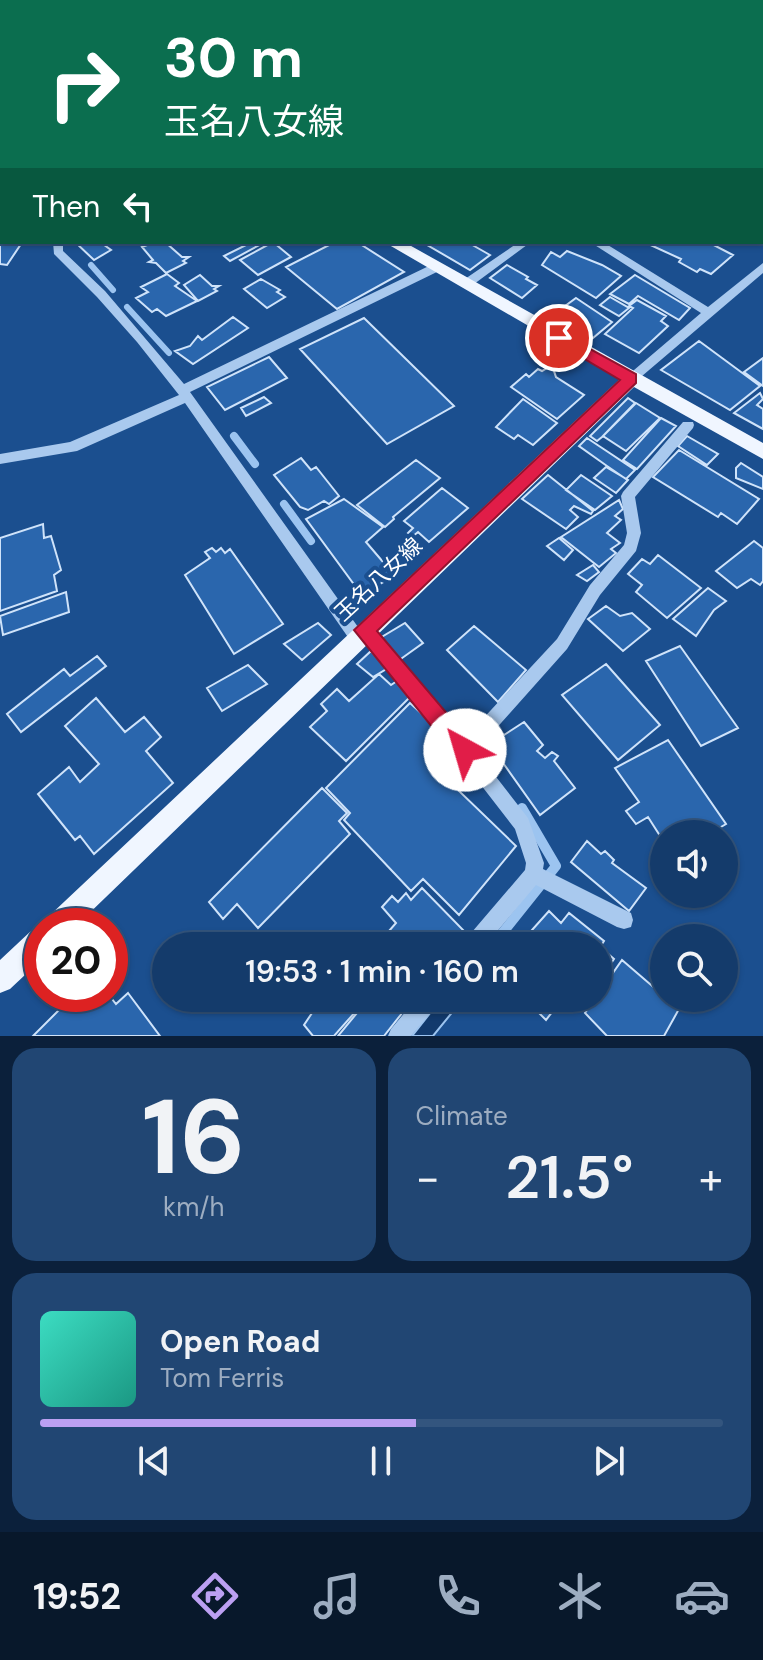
<!DOCTYPE html>
<meta charset="utf-8">
<style>
body{margin:0;font-family:"DM Sans","Noto Sans JP",sans-serif;background:#214673;color:#f1f3f6;height:100vh;display:flex;flex-direction:column;font-size:30px;white-space:nowrap}
*{box-sizing:border-box;margin:0}
p{font-size:26px;color:#9dadc1}
.icon{flex:none;width:44px;height:44px;fill:none;stroke:currentColor;stroke-width:2;stroke-linecap:round;stroke-linejoin:round}
.map{position:relative;height:1036px;overflow:hidden}
.sheet{display:flex;flex-direction:column;gap:12px;padding:12px;background:#0b203b;flex:1}
.sheet>*{flex:none}
.guide{position:absolute;left:0px;top:0px;width:764px;height:244px;box-shadow:0 2px 6px #0004,0 0 0 2px #33557e;background:#0b6e4f;color:#fff;overflow:hidden}
.buttons{position:absolute;left:650px;top:820px;display:grid;gap:16px}
.buttons a{display:grid;place-items:center;width:88px;height:88px;border-radius:50%;background:#143b6b;box-shadow:0 2px 6px #0004,0 0 0 2px #33557e;font-size:40px}
.speed{position:absolute;left:24px;top:908px;display:flex;gap:16px;font-size:40px;font-weight:700;text-align:center}
.speed>*{display:grid;place-content:center;width:104px;height:104px;border-radius:50%;background:#143b6b;box-shadow:0 2px 6px #0004,0 0 0 2px #33557e;line-height:1}
.speed .limit{border:12px solid #d22;background:#fff;color:#111}
.pin{position:absolute;display:grid;place-items:center;width:68px;height:68px;color:#fff;margin:-34px;border:4px solid #fff;border-radius:50%;box-shadow:0 2px 8px #0007}
.me{position:absolute;width:88px;margin:-44px;rotate:321deg;stroke-linejoin:round;filter:drop-shadow(0 0 6px #0008)}
.turn{display:flex;align-items:center;gap:28px;height:168px;padding:0 32px;font-size:36px}
.turn .icon{width:104px;height:104px;stroke-width:2.5}
.turn b{display:block;font-size:56px;line-height:68px}
.then{display:flex;align-items:center;height:76px;padding:0 32px;background:#0003;gap:16px;font-size:30px}
.big{font-size:60px;font-weight:600;line-height:1.1}
.sheet .widget{flex:1;display:flex;flex-direction:column;justify-content:center;gap:12px;min-width:0;padding:0 28px;border-radius:24px;background:#214673}
.sheet .dial{align-items:center;gap:0}
.dial b{font-size:104px;line-height:1}
.song{display:flex;align-items:center;gap:24px}
.cover{width:96px;height:96px;border-radius:12px;background:linear-gradient(135deg,hsl(170 70% 55%),hsl(170 70% 35%))}
.played{height:8px;border-radius:4px;background:linear-gradient(90deg,#bca0f2 55%,#33557e 55%)}
.keys{display:flex;justify-content:space-around;direction:ltr}
.heat{display:flex;justify-content:space-between;align-items:center;font-size:44px;direction:ltr}
.sheet .tiles{flex:1;display:grid;gap:12px;grid-template-columns:1fr 1fr}
.widget:last-child{grid-column:span 2}
.trip{position:absolute;left:152px;top:932px;width:460px;height:80px;border-radius:40px;background:#143b6b;box-shadow:0 2px 6px #0004,0 0 0 2px #33557e;font-weight:600;line-height:80px;text-align:center}
.dock{display:flex;height:128px;justify-content:space-around;align-items:center;background:#08182b;color:#9dadc1}
.dock .icon{width:56px;height:56px}
.dock .selected{color:#bca0f2}
.dock b{font-size:36px;color:#f1f3f6}
.map>svg:first-child{display:block}
</style>
<div class="map">
<svg width="763" height="1036" viewBox="0 0 763 1036">
<rect width="100%" height="100%" fill="#1b4f8f"/>
<path fill="#123a6d" stroke="#9cc4f0" stroke-width="2" d="M442 998 463 999 433 1036H412Z"/>
<g fill="none" stroke-linecap="round" stroke-linejoin="round">
<path stroke="#9cc4f0" stroke-width="6" d="M91 265 113 290
M127 307 169 353"/>
<path stroke="#9cc4f0" stroke-width="8" d="M234 436 255 464
M284 504 311 541"/>
<path stroke="#9cc4f0" stroke-width="10" d="M492 946 556 866 522 808"/>
</g>
<path fill="#2a66ad" stroke="#cfe3fa" stroke-width="2" d="M0 238 2 242 21 244 7 265 0 264Z
M75 242H100L111 250 94 260Z
M155 242H165L182 257H189L183 261 186 263 166 273 156 263 149 262 153 260 142 247Z
M252 242H265L230 261 224 256Z
M273 242 291 257 258 275 240 260Z
M335 242H357L404 272 337 309 286 267Z
M422 242H467L490 255 470 270Z
M644 242H708L733 255 711 274 700 269 697 272 679 262 681 259Z
M567 251 602 265 621 276 596 298 542 265 551 252 560 257Z
M507 265 528 277 526 279 537 285 522 298 490 278Z
M167 274 179 283 175 286 197 301 166 316 157 309 152 312 136 298 148 292 141 287Z
M200 275 212 286H219L214 289 217 291 198 301 184 285Z
M635 275 690 308 679 320 638 296 629 304 610 294Z
M261 279 280 290 277 292 285 297 267 308 244 289Z
M610 297 629 308 619 316 600 305Z
M576 298 612 322 593 338 553 315Z
M637 300 666 316 661 321 668 326 639 353 605 334 633 308 629 306Z
M233 317 248 328 193 364 175 351 190 346 198 336 202 340Z
M364 318 454 406 387 444 300 349Z
M699 341 760 386 730 410 661 370Z
M269 357 287 378 225 410 207 387Z
M763 358V386L744 372Z
M562 359 566 362 554 371 556 377 584 395 557 419 511 387 526 374 529 377 538 369 542 371Z
M760 393 763 399 757 405 763 409V429L734 413Z
M264 397 271 403 246 416 241 408Z
M628 398 635 403 602 437 597 441 590 436Z
M523 399 557 423 533 445 518 435 514 439 496 427Z
M636 403 660 418 626 451 603 436Z
M661 418 676 426 637 469 623 460Z
M687 436 718 454 707 465 678 446Z
M587 438 635 470 626 479 607 466 579 446Z
M679 450 759 499 737 524 721 513 718 517 653 477Z
M301 458 311 470 316 467 339 496 329 504 324 501 308 510 300 507 274 475Z
M416 460 440 478 393 517 394 519 385 527 357 505Z
M741 463 763 477V489L736 478V468Z
M606 467 628 480 616 493 594 478Z
M548 475 593 511 591 514 574 506 570 510 578 517 566 529 522 499Z
M581 475 612 496 595 510 566 490Z
M442 488 468 508 429 542 418 532 412 537 408 533 413 528 404 521Z
M344 499 383 527 366 542 395 576 361 594 306 519Z
M619 500 623 509 615 516 621 520 607 533 620 543 611 549 616 553 599 567 561 537Z
M43 524 44 538 51 536 61 570 54 575 57 591 0 611V538Z
M559 538 573 550 564 560 547 546Z
M754 541 763 548V581L760 585 751 579 737 588 716 571Z
M212 548 216 552 221 548 225 553 230 549 283 624 234 654 185 575 210 558 205 552Z
M658 555 701 588 667 618 636 592 642 585 628 574 642 559 650 564Z
M593 565 599 572 587 581 577 575Z
M708 588 726 601 714 610 696 636 673 619Z
M66 592 69 612 3 635 0 616Z
M606 606 620 616 632 613 650 629 623 651 588 619Z
M318 623 331 635 302 660 284 644Z
M405 623 423 643 398 661 380 638Z
M474 626 526 670 498 702 447 650Z
M680 646 738 728 701 746 646 661Z
M371 651 388 668 373 677 357 664Z
M97 656 106 666 21 732 7 714 64 669 70 676Z
M606 664 660 725 618 760 562 695Z
M248 665 267 684 222 711 207 688Z
M379 674 391 685 397 681 412 695 346 761 310 727 327 711 321 704 337 689 349 701Z
M96 698 125 732 144 717 161 737 146 751 173 783 94 854 80 836 75 840 38 794 69 767 80 782 99 764 65 726Z
M410 703 443 733 436 740 471 777 459 791 516 846 459 915 423 879 411 891 344 820 350 813 326 788Z
M524 722 543 745 537 751 545 758 552 752 558 756 554 761 575 788 540 815 491 746 496 740 491 735 497 728 504 735Z
M668 740 726 824 709 834H664V842L648 817 636 824 626 811 639 802 615 768Z
M322 788 347 813 339 821 350 834 258 928 237 904 223 919 209 902Z
M587 841 601 854 605 851 614 860 612 863 646 888 629 911 571 862Z
M422 888 466 933 456 946H376L396 923 382 907 392 896 398 902 406 893 411 900Z
M549 911 561 923 569 913 604 941 600 947 614 959 598 983V946H539L543 941 532 930Z
M622 960 679 1009 664 1036H607L585 1013Z
M128 993 160 1036H33L75 994H108L116 1004Z
M322 998H360L364 1002 334 1036H313L304 1025Z
M362 998H414L384 1036H338L366 1002Z
M531 998H561L562 999 546 1020 528 1002Z"/>
<g fill="none" stroke-linecap="round" stroke-linejoin="round">
<path fill="#a9c9ee" fill-rule="evenodd" d="M225 0H235L237 2H227Z
M388 0H399L401 2H390Z
M623 0H632L634 2H625Z
M763 62V68L762 69V63Z
M2 86V92L0 93V87Z
M0 150 2 151V157L0 156Z
M53 242H63V251L105 291 184 384 433 264H441V270L190 392 358 627 364 623 369 625 465 738 557 639 590 585 624 545 627 533 621 496 623 492 683 422H693L694 425 693 428 635 497 641 533 636 551 600 595 567 649 476 751 528 818 544 863 543 869 631 913 633 920 631 927 624 929 617 927 536 885 485 946H464L466 939 525 870 526 863 515 829 450 745 363 641 357 645 352 643 185 403 77 451 0 464V454L70 442 179 395 137 342 97 297 54 254Z
M519 242H531L470 287H462V281Z
M590 242H603L708 307 763 263V273L635 382H627L625 379 627 376 701 313Z
M417 998H440L437 1005 411 1036H388L391 1029Z"/>
<path fill="#f0f6ff" fill-rule="evenodd" d="M0 18 2 19V27L0 26Z
M384 242H404L763 443V459L634 387 76 926H44L48 917 620 379Z
M42 926V959L10 989 0 993V960L32 930Z"/>
</g>
<path fill="#e11d48" stroke="#92132f" stroke-width="2" d="M559 332 636 374V383L377 631 472 743 476 750 472 758 465 761 457 758 354 630 620 380 554 341 552 338Z"/>
<g text-anchor="middle" stroke-width="8" stroke-linejoin="round" paint-order="stroke">
<g font-size="22" fill="#fff" stroke="#1b4f8f">
<text transform="translate(378 579) rotate(-43)" y="8">玉名八女線</text>
</g>
</g>
</svg>
<div class="buttons">
<a><svg class="icon" aria-label="sound" viewBox="0 0 24 24"><path d="M4 9h4l5-4v14l-5-4H4zM17 9q2 3 0 6"/></svg></a>
<a><svg class="icon" aria-label="search" viewBox="0 0 24 24"><circle cx="10" cy="10" r="6"/><path d="M15 15l6 6"/></svg></a>
</div>
<div class="speed"><div class="limit">20</div></div>
<div class="pin" style="left:559px;top:338px;background:#d93025"><svg class="icon" aria-label="arrive" viewBox="0 0 24 24"><path d="M6 21V4h12l-3 4 3 4H6"/></svg></div>
<svg class="me" style="left:465px;top:750px" viewBox="-20 -20 40 40"><circle r="19" fill="#fff"/><path d="M0-13L10 11 0 6-10 11z" fill="#e11d48"/></svg>
<div class="trip">19:53 · 1 min · 160 m</div>
<div class="guide">
<div class="turn"><svg class="icon" aria-label="right" viewBox="0 0 24 24"><path d="M7 20v-9h11M14 6l5 5-5 5"/></svg><div><b>30 m</b>玉名八女線</div></div>
<div class="then">Then<svg class="icon" aria-label="left" viewBox="0 0 24 24"><path d="M17 20v-9H6M10 6l-5 5 5 5"/></svg></div>
</div>
</div>
<section class="sheet">
<div class="tiles">
<div class="widget dial"><b>16</b><p>km/h</p></div>
<div class="widget"><p>Climate</p>
<div class="heat"><a>−</a><b class="big">21.5°</b><a>+</a></div>
</div>
<div class="widget">
<div class="song"><i class="cover"></i><div><b>Open Road</b><p>Tom Ferris</p></div></div>
<div class="played"></div>
<div class="keys"><svg class="icon" aria-label="previous" viewBox="0 0 24 24"><path d="M18 5L8 12l10 7zM5 5v14"/></svg><svg class="icon" aria-label="pause" viewBox="0 0 24 24"><path d="M8 5v14M16 5v14"/></svg><svg class="icon" aria-label="next" viewBox="0 0 24 24"><path d="M6 5l10 7-10 7zM19 5v14"/></svg></div>
</div>
</div>
</section>
<nav class="dock">
<b>19:52</b>
<svg class="icon selected" aria-label="directions" viewBox="0 0 24 24"><path d="M12 3l9 9-9 9-9-9zM9 14v-3h6M13 9l2 2-2 2"/></svg>
<svg class="icon" aria-label="music" viewBox="0 0 24 24"><path d="M9 18V5l10-2v13"/><circle cx="6" cy="18" r="3"/><circle cx="16" cy="16" r="3"/></svg>
<svg class="icon" aria-label="phone" viewBox="0 0 24 24"><path d="M5 4h4l2 5-3 2q2 4 5 5l2-3 5 2v4C11 20 4 13 5 4z"/></svg>
<svg class="icon" aria-label="climate" viewBox="0 0 24 24"><path d="M12 3v18M4 7l16 10M4 17L20 7"/></svg>
<svg class="icon" aria-label="car" viewBox="0 0 24 24"><path d="M5 17H2v-5l4-1 3-4h7l3 4 3 1v5h-3M9 17h6M6 11h13"/><circle cx="7" cy="17" r="2"/><circle cx="17" cy="17" r="2"/></svg>
</nav>
